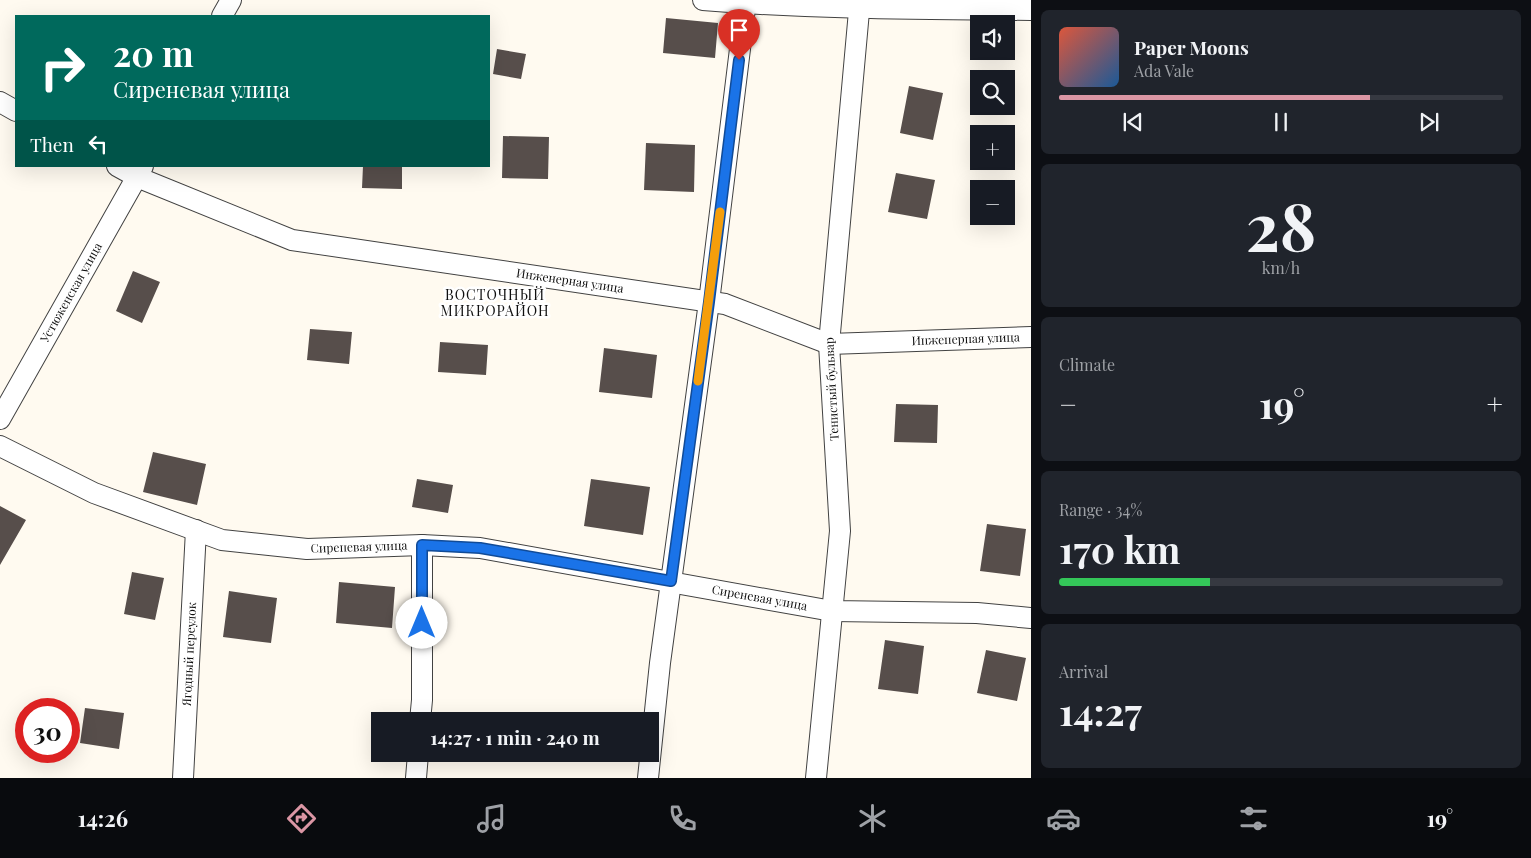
<!DOCTYPE html>
<meta charset="utf-8">
<style>
body{margin:0;font-family:"Playfair Display",serif;background:#20242c;color:#f1f3f6;height:100vh;display:flex;flex-direction:column;font-size:19px;white-space:nowrap}
*{box-sizing:border-box;margin:0}
p{font-size:16px;color:#9ea1a6}
.icon{flex:none;width:28px;height:28px;fill:none;stroke:currentColor;stroke-width:2;stroke-linecap:round;stroke-linejoin:round}
.map{position:relative;flex:1;overflow:hidden}
.drawer{display:flex;flex-direction:column;gap:10px;padding:10px;background:#0d0f14;width:500px}
.drawer>*{flex:none}
.hud{position:absolute;left:15px;top:15px;width:475px;height:152px;border-radius:0px;box-shadow:0 5px 20px #0002;background:#00695c;color:#fff;overflow:hidden}
.buttons{position:absolute;left:970px;top:15px;display:grid;gap:10px}
.buttons a{display:grid;place-items:center;width:45px;height:45px;border-radius:0px;background:#171b24;box-shadow:0 5px 20px #0002;font-size:25px}
.speed{position:absolute;left:15px;top:698px;display:flex;gap:10px;font-size:25px;font-weight:700;text-align:center}
.speed>*{display:grid;place-content:center;width:65px;height:65px;border-radius:50%;background:#171b24;box-shadow:0 5px 20px #0002;line-height:1}
.speed .limit{border:8px solid #d22;background:#fff;color:#111}
.pin{position:absolute;display:grid;place-items:center;width:42px;height:42px;color:#fff;margin:-51px -21px;border-radius:50% 50% 50% 0;rotate:-45deg;box-shadow:0 0 5px #0007}
.pin .icon{rotate:45deg}
.me{position:absolute;width:55px;margin:-28px;rotate:0deg;stroke-linejoin:round;filter:drop-shadow(0 0 4px #0008)}
.turn{display:flex;align-items:center;gap:18px;height:105px;padding:0 15px;font-size:22px}
.turn .icon{width:65px;height:65px;stroke-width:2.5}
.turn b{display:block;font-size:35px;line-height:42px}
.then{display:flex;align-items:center;height:48px;padding:0 15px;background:#0003;gap:10px;font-size:19px}
.big{font-size:38px;font-weight:700;line-height:1.1}
.drawer .widget{flex:1;display:flex;flex-direction:column;justify-content:center;gap:8px;min-width:0;padding:0 18px;border-radius:8px;background:#20242c}
.drawer .dial{align-items:center;gap:0}
.dial b{font-size:65px;line-height:1}
.song{display:flex;align-items:center;gap:15px}
.cover{width:60px;height:60px;border-radius:8px;background:linear-gradient(135deg,hsl(10 70% 55%),hsl(210 70% 35%))}
.played{height:5px;border-radius:2px;background:linear-gradient(90deg,#db96a4 70%,#363941 70%)}
.keys{display:flex;justify-content:space-around;direction:ltr}
.heat{display:flex;justify-content:space-between;align-items:center;font-size:28px;direction:ltr}
.charge{height:8px;border-radius:4px;background:linear-gradient(90deg,#34c759 34%,#363941 0)}
.trip{position:absolute;left:371px;top:712px;width:288px;height:50px;border-radius:0px;background:#171b24;box-shadow:0 5px 20px #0002;font-weight:700;line-height:50px;text-align:center}
.dock{display:flex;height:80px;justify-content:space-around;align-items:center;background:#090b0e;color:#9ea1a6}
.dock .icon{width:35px;height:35px}
.dock .selected{color:#db96a4}
.dock b{font-size:22px;color:#f1f3f6}
main{display:flex;flex:1;min-height:0}
.map>svg:first-child{display:block}
</style>
<main>
<div class="map">
<svg width="1031" height="778" viewBox="0 0 1031 778">
<rect width="100%" height="100%" fill="#fffaf0"/>
<path fill="#574e4b" d="M666 18 718 23 715 58 663 53Z
M497 49 526 54 521 79 493 74Z
M909 86 943 93 933 140 900 133Z
M503 136 549 137 548 179 502 178Z
M646 143 695 145 694 192 644 190Z
M363 166H402V189L362 188Z
M896 173 935 180 927 219 888 212Z
M133 271 160 282 142 323 116 311Z
M310 329 352 332 349 364 307 360Z
M440 342 488 345 486 375 438 372Z
M604 348 657 355 652 398 599 392Z
M896 404 938 405 937 443 894 442Z
M153 452 206 464 197 505 143 492Z
M417 479 453 485 448 513 412 507Z
M591 479 650 487 643 535 584 526Z
M0 506 26 520 0 565Z
M987 524 1026 529 1020 576 980 571Z
M132 572 164 578 155 620 124 614Z
M339 582 395 587 392 628 336 623Z
M229 591 277 598 271 643 223 637Z
M885 640 924 646 918 694 878 689Z
M986 650 1026 658 1017 701 977 693Z
M85 708 124 713 119 749 80 743Z"/>
<g fill="none" stroke-linecap="round" stroke-linejoin="round">
<defs>
<g id="street">
<path d="M703 0C812 9 922 9 1031 10"/>
<path d="M222 16 231 0"/>
<path d="M0 102 16 111"/>
<path id="s1" d="M117 166 137 177 292 240 725 304 829 344 1031 337"/>
<path id="s2" d="M0 419 143 166"/>
<path id="s3" d="M0 446 94 493 222 540 307 549 422 545 480 548 832 611 977 613 1031 618"/>
<path d="M420 721 422 700V545"/>
<path id="s4" d="M183 778 196 530"/>
<path d="M416 778 418 754"/>
<path d="M648 778 660 663 709 302 746 0"/>
<path d="M816 778 840 531 829 344 860 0"/>
</g>
</defs>
<use href="#street" stroke="#424242" stroke-width="22"/>
<use href="#street" stroke="#fff" stroke-width="20"/>
</g>
<g fill="none" stroke-linecap="round" stroke-linejoin="round">
<defs>
<path id="route" d="M422 623V545L480 548 671 581 709 302 739 60"/>
</defs>
<use href="#route" stroke="#114b97" stroke-width="12"/>
<use href="#route" stroke="#1a73e8" stroke-width="9"/>
<path stroke="#f59e0b" stroke-width="9" d="M698 381 720 212"/>
</g>
<g text-anchor="middle" stroke-width="5" stroke-linejoin="round" paint-order="stroke">
<g font-size="12" fill="#0f0f0f" stroke="#fff">
<text dy="4" stroke="none"><textPath href="#s1" startOffset="471">Инженерная улица</textPath></text>
<text dy="4" stroke="none"><textPath href="#s2" startOffset="145">Устюженская улица</textPath></text>
<text dy="4" stroke="none"><textPath href="#s1" startOffset="876">Инженерная улица</textPath></text>
<text transform="translate(832 389) rotate(-93)" y="4">Тенистый бульвар</text>
<text dy="4" stroke="none"><textPath href="#s3" startOffset="379">Сиреневая улица</textPath></text>
<text dy="4" stroke="none"><textPath href="#s3" startOffset="784">Сиреневая улица</textPath></text>
<text dy="4" stroke="none"><textPath href="#s4" startOffset="124">Ягодный переулок</textPath></text>
</g>
<g font-size="14" letter-spacing="1" fill="#0f0f0f" stroke="#fff">
<text x="495" y="300">ВОСТОЧНЫЙ<tspan x="495" dy="16">МИКРОРАЙОН</tspan></text>
</g>
</g>
</svg>
<div class="buttons">
<a><svg class="icon" aria-label="sound" viewBox="0 0 24 24"><path d="M4 9h4l5-4v14l-5-4H4zM17 9q2 3 0 6"/></svg></a>
<a><svg class="icon" aria-label="search" viewBox="0 0 24 24"><circle cx="10" cy="10" r="6"/><path d="M15 15l6 6"/></svg></a>
<a>+</a>
<a>−</a>
</div>
<div class="speed"><div class="limit">30</div></div>
<div class="pin" style="left:739px;top:60px;background:#d93025"><svg class="icon" aria-label="arrive" viewBox="0 0 24 24"><path d="M6 21V4h12l-3 4 3 4H6"/></svg></div>
<svg class="me" style="left:422px;top:623px" viewBox="-20 -20 40 40"><circle r="19" fill="#fff"/><path d="M0-13L10 11 0 6-10 11z" fill="#1a73e8"/></svg>
<div class="trip">14:27 · 1 min · 240 m</div>
<div class="hud">
<div class="turn"><svg class="icon" aria-label="right" viewBox="0 0 24 24"><path d="M7 20v-9h11M14 6l5 5-5 5"/></svg><div><b>20 m</b>Сиреневая улица</div></div>
<div class="then">Then<svg class="icon" aria-label="left" viewBox="0 0 24 24"><path d="M17 20v-9H6M10 6l-5 5 5 5"/></svg></div>
</div>
</div>
<section class="drawer">
<div class="widget">
<div class="song"><i class="cover"></i><div><b>Paper Moons</b><p>Ada Vale</p></div></div>
<div class="played"></div>
<div class="keys"><svg class="icon" aria-label="previous" viewBox="0 0 24 24"><path d="M18 5L8 12l10 7zM5 5v14"/></svg><svg class="icon" aria-label="pause" viewBox="0 0 24 24"><path d="M8 5v14M16 5v14"/></svg><svg class="icon" aria-label="next" viewBox="0 0 24 24"><path d="M6 5l10 7-10 7zM19 5v14"/></svg></div>
</div>
<div class="widget dial"><b>28</b><p>km/h</p></div>
<div class="widget"><p>Climate</p>
<div class="heat"><a>−</a><b class="big">19°</b><a>+</a></div>
</div>
<div class="widget"><p>Range · 34%</p><b class="big">170 km</b><div class="charge"></div></div>
<div class="widget"><p>Arrival</p><b class="big">14:27</b></div>
</section>
</main>
<nav class="dock">
<b>14:26</b>
<svg class="icon selected" aria-label="directions" viewBox="0 0 24 24"><path d="M12 3l9 9-9 9-9-9zM9 14v-3h6M13 9l2 2-2 2"/></svg>
<svg class="icon" aria-label="music" viewBox="0 0 24 24"><path d="M9 18V5l10-2v13"/><circle cx="6" cy="18" r="3"/><circle cx="16" cy="16" r="3"/></svg>
<svg class="icon" aria-label="phone" viewBox="0 0 24 24"><path d="M5 4h4l2 5-3 2q2 4 5 5l2-3 5 2v4C11 20 4 13 5 4z"/></svg>
<svg class="icon" aria-label="climate" viewBox="0 0 24 24"><path d="M12 3v18M4 7l16 10M4 17L20 7"/></svg>
<svg class="icon" aria-label="car" viewBox="0 0 24 24"><path d="M5 17H2v-5l4-1 3-4h7l3 4 3 1v5h-3M9 17h6M6 11h13"/><circle cx="7" cy="17" r="2"/><circle cx="17" cy="17" r="2"/></svg>
<svg class="icon" aria-label="filters" viewBox="0 0 24 24"><path d="M4 7h16M4 17h16"/><circle cx="9" cy="7" r="2"/><circle cx="15" cy="17" r="2"/></svg>
<b>19°</b>
</nav>
